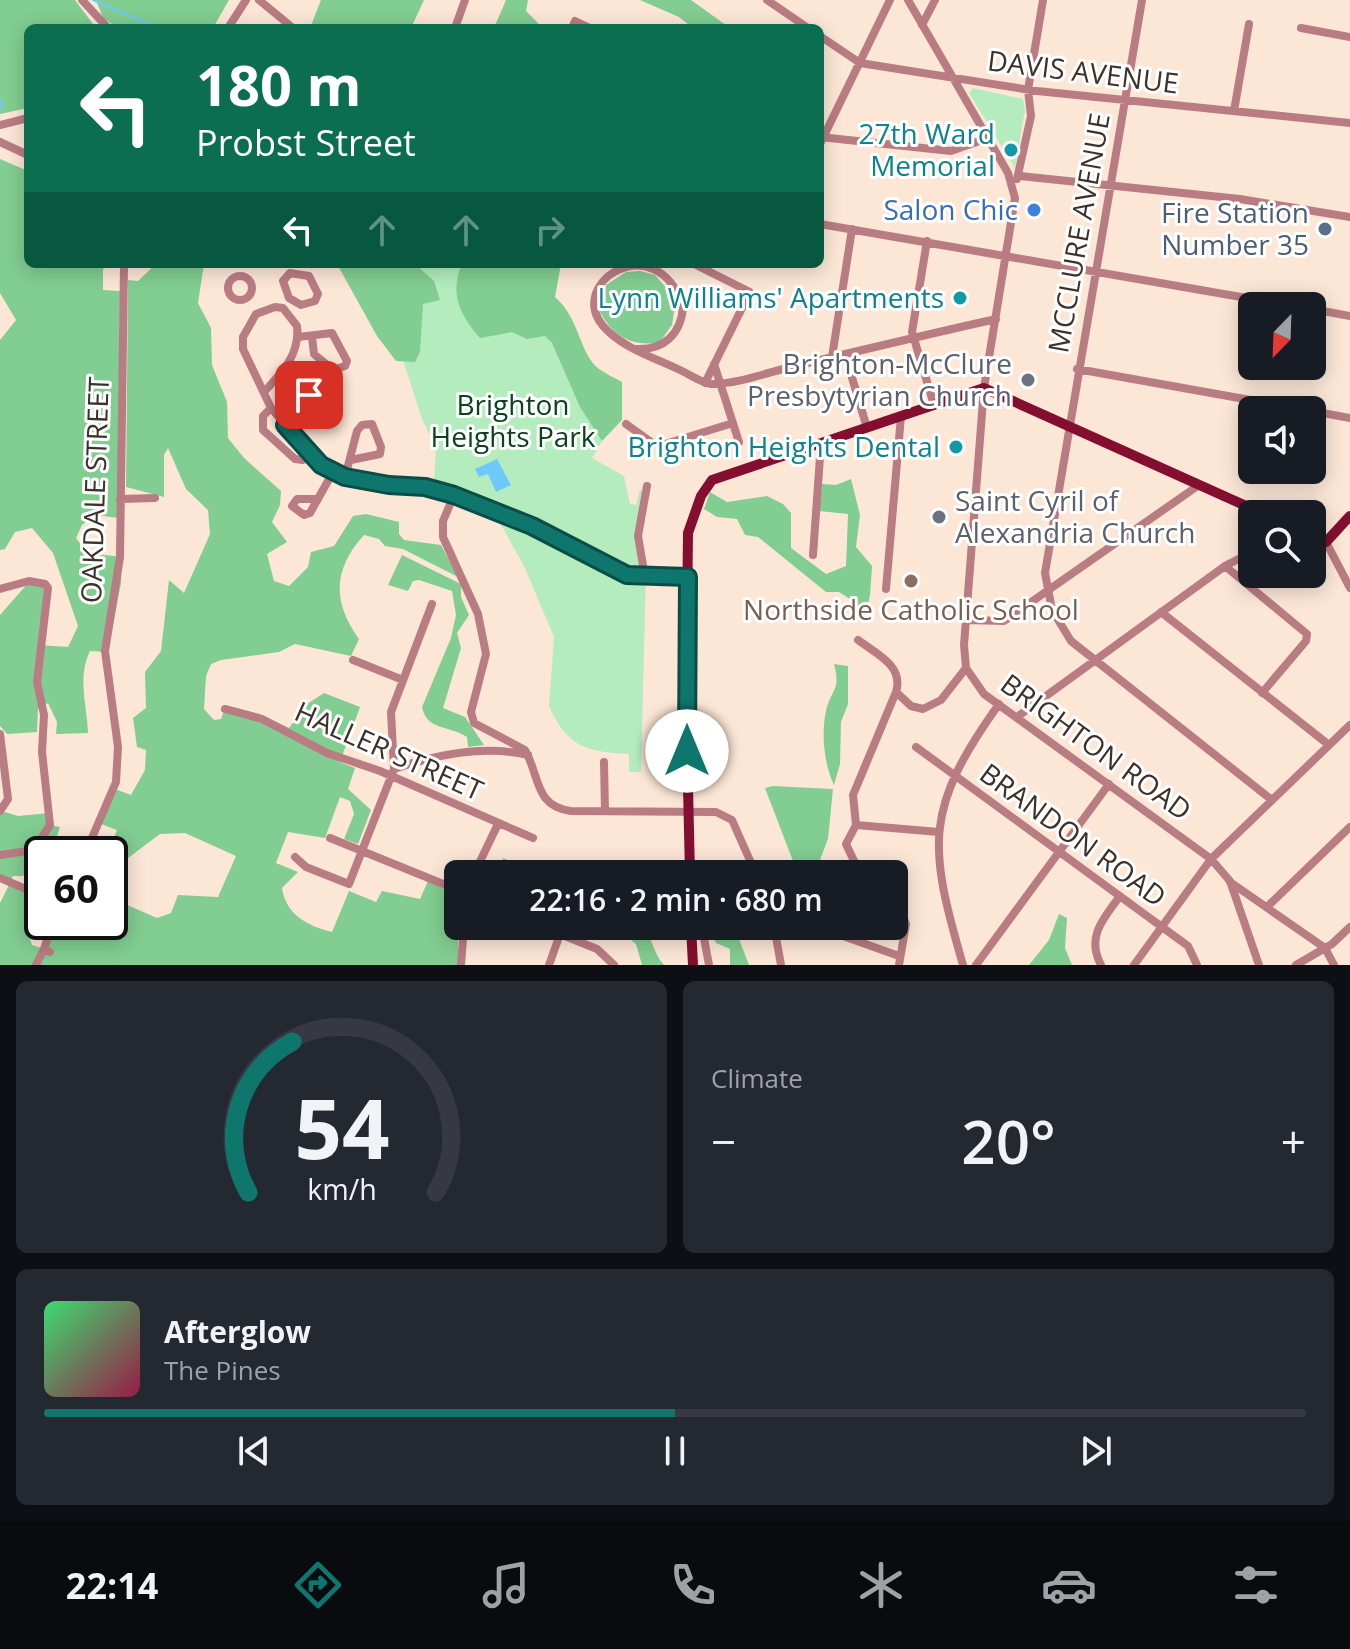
<!DOCTYPE html>
<meta charset="utf-8">
<style>
body{margin:0;font-family:"Open Sans",sans-serif;background:#242831;color:#f1f3f6;height:100vh;display:flex;flex-direction:column;font-size:30px;white-space:nowrap}
*{box-sizing:border-box;margin:0}
p{font-size:26px;color:#9ea1a6}
.icon{flex:none;width:44px;height:44px;fill:none;stroke:currentColor;stroke-width:2;stroke-linecap:round;stroke-linejoin:round}
.map{position:relative;height:965px;overflow:hidden}
.drawer{display:flex;flex-direction:column;gap:16px;padding:16px;background:#0d0f14;flex:1}
.drawer>*{flex:none}
.hud{position:absolute;left:24px;top:24px;width:800px;height:244px;border-radius:12px;box-shadow:0 4px 20px #0003;background:#0b6e4f;color:#fff;overflow:hidden}
.needle{width:52px;rotate:203deg}
.tools{position:absolute;left:1238px;top:292px;display:grid;gap:16px}
.tools a{display:grid;place-items:center;width:88px;height:88px;border-radius:12px;background:#171b24;box-shadow:0 4px 20px #0003;font-size:40px}
.speed{position:absolute;left:24px;top:836px;display:flex;gap:16px;font-size:40px;font-weight:700;text-align:center}
.speed>*{display:grid;place-content:center;width:104px;height:104px;border-radius:50%;background:#171b24;box-shadow:0 4px 20px #0003;line-height:1}
.speed .limit{border:4px solid #111;border-radius:12px;background:#fff;color:#111}
.pin{position:absolute;display:grid;place-items:center;width:68px;height:68px;color:#fff;margin:-34px;border-radius:16px;box-shadow:0 4px 12px #0006}
.me{position:absolute;width:88px;margin:-44px;rotate:0deg;stroke-linejoin:round;filter:drop-shadow(0 0 6px #0008)}
.turn{display:flex;align-items:center;gap:28px;height:168px;padding:0 40px;font-size:36px}
.turn .icon{width:104px;height:104px;stroke-width:2.5}
.turn b{display:block;font-size:56px;line-height:68px}
.lanes{display:flex;align-items:center;height:76px;padding:0 40px;background:#0003;justify-content:center;gap:40px;direction:ltr}
.lanes .off{opacity:.35}
.big{font-size:60px;font-weight:600;line-height:1.1}
.drawer .card{flex:1;display:flex;flex-direction:column;justify-content:center;gap:12px;min-width:0;padding:0 28px;border-radius:12px;background:#242831}
.drawer .dial{align-items:center;gap:0}
.dial svg{height:208px;overflow:visible;fill:none;stroke:#363941;stroke-width:7;stroke-linecap:round;text-anchor:middle}
.dial text{fill:#f1f3f6;stroke:none}
.song{display:flex;align-items:center;gap:24px}
.cover{width:96px;height:96px;border-radius:12px;background:linear-gradient(135deg,hsl(140 70% 55%),hsl(340 70% 35%))}
.played{height:8px;border-radius:4px;background:linear-gradient(90deg,#0f766e 50%,#363941 50%)}
.keys{display:flex;justify-content:space-around;direction:ltr}
.heat{display:flex;justify-content:space-between;align-items:center;font-size:44px;direction:ltr}
.drawer .tiles{flex:1;display:grid;gap:16px;grid-template-columns:1fr 1fr}
.card:last-child{grid-column:span 2}
.trip{position:absolute;left:444px;top:860px;width:464px;height:80px;border-radius:12px;background:#171b24;box-shadow:0 4px 20px #0003;font-weight:600;line-height:80px;text-align:center}
.menu{display:flex;height:128px;justify-content:space-around;align-items:center;background:#090b0e;color:#9ea1a6}
.menu .icon{width:56px;height:56px}
.menu .selected{color:#0f766e}
.menu b{font-size:36px;color:#f1f3f6}
.map>svg:first-child{display:block}
</style>
<div class="map">
<svg width="1350" height="965" viewBox="0 0 1350 965">
<rect width="100%" height="100%" fill="#fce7d7"/>
<path fill="#b4ecbe" d="M973 88 1023 99 1025 110 1015 168 969 93Z
M372 264H559L538 315 611 426 592 458 624 476 630 504 636 505 640 490 650 492 640 533 646 571 641 772H629V754C587 752 567 747 549 706L554 637 525 568 498 519 503 507 434 481 436 447 422 419Z"/>
<path fill="#82cd91" d="M0 0H75L96 28H28V108L0 114Z
M96 0H229L213 28H118L103 18Z
M321 0H424L411 28H310Z
M506 0H528L526 11 538 23 537 28H494Z
M640 0H691L730 28H693L679 17Z
M0 159 28 171V264H116L103 269V290L120 291 118 518 96 515 82 525 76 538 87 553 122 557 121 583 108 652 90 651C77 678 87 704 88 733L56 734 57 722 48 703 38 709 37 732 7 734 0 726V615L29 582 47 589 39 645 68 647 78 626 53 553 32 528 15 532 5 549 0 550V340L16 320 0 293Z
M156 264H204L198 303 211 328 212 365 227 402 228 438 244 458 281 491 280 505 272 522 287 542 267 554 274 581 289 586 308 567 311 552 334 546 353 516 366 514 399 522V534L404 540 441 545 458 577 403 549 385 546 379 539 364 535C333 569 332 602 359 639L351 656 295 644 279 652 221 660 211 664 206 676 204 709 214 720 221 719 226 705 260 714 289 728 307 704 324 693 360 707 340 762 355 768 348 789 371 810 358 844 344 839 354 814 350 801 340 797 325 838 288 832 276 863 298 872 282 888C286 915 308 926 332 932L349 891 376 902 382 891 420 899 428 881 458 896V965H40L57 922H110V890L125 904 157 918 171 913 178 895 218 897 236 856 185 833 160 834 128 858 108 852 117 830 101 824 115 789 131 795 145 770 146 750 137 747 133 718 146 708 145 672 161 651 169 580 184 593 210 534 208 510 186 489 168 448 164 455V497L126 487 128 280 138 281Z
M337 264H415L434 281 440 300 423 304 420 352 415 362 396 361 377 336Z
M462 264H561L555 297C581 320 578 352 599 369 606 374 615 378 622 382V420L602 441 580 407 552 343 545 336 527 339 512 332 480 338C460 315 449 294 462 264Z
M640 271 655 275 676 299 672 325 659 343C631 346 614 337 600 312L606 285 626 272Z
M851 479 860 515 856 547 872 566 870 596 864 618 852 614 856 603 839 592H826L758 537 745 535 737 519 717 517 704 509 710 492 727 502 767 496 783 504 791 513V548L826 574 846 566 848 514 819 511 822 484 836 485Z
M402 555 461 584V597L469 615 457 633 461 648 443 708 465 717 484 745 468 747 467 737C449 725 427 731 422 707L451 638 456 615 452 591 419 580 413 581 408 591 388 585Z
M834 664 848 666V704L841 722 840 764 834 785C824 764 821 734 826 711 832 687 841 691 834 664Z
M773 786 833 789 828 839 816 870 798 874 765 788Z
M5 812 18 816 49 813 50 825 60 827 53 849 32 862 23 876H13L11 880 0 876V813Z
M503 858 538 874H514L501 869Z
M9 885 33 894 28 932 32 945 42 948 34 965H0V903Z
M1059 914 1067 918 1065 948 1072 965H1029L1049 940Z
M614 926H643C653 939 653 953 664 965H642L636 944Z
M706 926H734L749 965H730V949L716 943Z"/>
<path fill="#6ec8fc" d="M497 459 511 485 496 492 488 474 479 477 475 469Z"/>
<g fill="none" stroke-linecap="round" stroke-linejoin="round">
<path stroke="#6ec8fc" stroke-width="2" d="M93 0 158 28
M0 99 2 108"/>
<path stroke="#ba7c83" stroke-width="8" d="M82 0 108 28
M259 0 293 28
M767 0 808 28
M908 0 1008 173 1015 198 984 388 964 645 966 668 984 694 1211 859 1230 881 1259 965
M1142 0 1045 573 1052 610 1071 641 1272 800
M922 25 935 0
M228 28 246 0
M455 28 465 0
M572 28 575 21 590 28
M1301 28 1350 37
M820 36 860 63 1037 91 1350 123
M1234 111 1249 24
M0 125 28 118
M820 137 951 151 988 138
M0 142 28 155
M820 144 890 0
M1020 176 1240 199 1350 217
M1017 179 1031 116 1028 90 1043 0
M820 224 1293 306
M927 241 912 332 934 405
M694 264 750 292 705 383
M290 273 309 276 318 294 315 301 301 305 289 298 283 281Z
M228 288a12 12 0 1 1 24 0a12 12 0 1 1-24 0Z
M1312 309 1350 316
M298 337 332 333 347 361 345 366 333 370 314 354 312 337
M637 349C664 350 681 334 683 307 657 223 557 286 609 332 628 350 660 360 684 372 692 376 702 383 711 384 738 384 769 372 795 366 862 350 929 334 996 319
M845 354 867 428
M832 357 852 229
M714 364 739 442
M1077 369 1306 410
M264 392C282 372 300 355 297 326L283 308 275 307 256 314 243 337V349L271 408 321 465 355 480 425 487 493 509 627 575 688 577
M271 408 263 416V430L295 459 303 460 310 454
M1312 411 1350 418
M626 424 651 442 662 445 733 423
M285 425C295 417 311 409 309 395L298 389 290 399 300 413
M345 477 357 431 362 425 372 424 381 447 380 454 351 460
M454 495 443 521V537L478 614 486 654 471 712 474 723 525 750C540 776 534 806 571 811L716 812 732 820 756 874
M120 499 155 498
M318 499H297L292 506 304 515 310 513 333 472
M1326 542 1350 588
M813 555 821 443
M1225 566 1307 634 1306 641 1262 693
M645 577 638 536 647 486
M0 589 29 581 45 584 48 588 37 682 44 715 42 752 50 825 34 850 0 855
M886 589 901 416
M1161 612 1329 745
M966 620 1004 621 1199 485
M858 640C877 654 904 666 896 692L911 706 923 709 941 700 966 668
M353 660 403 680
M225 709 262 719 327 753 380 771 533 838
M1017 717 1225 566 1252 552
M0 734 8 799 0 811
M916 747 1188 946 1197 965
M604 762 605 811
M394 769 391 712 432 604
M856 825 853 795 896 692
M330 838 458 890
M85 854 116 782 118 747 105 651 120 557 124 264
M295 857 306 867 349 884 394 769C435 755 485 745 528 755
M474 874 498 824
M570 874H575
M868 874 854 861 846 844 856 825 939 832
M0 878 42 896
M1230 882 1325 948 1334 965
M894 894 906 924 899 965
M1269 905 1350 827
M540 926 597 949 614 965
M695 926 704 938 709 965
M774 926 781 965
M815 926 899 956
M44 949 53 922
M36 965 44 949 50 952
M461 965 464 926
M549 965 560 934
M963 965C928 845 924 809 999 704
M976 965 1109 784
M1101 965C1086 937 1103 919 1120 896
M1134 965 1211 859 1350 725
M1296 965 1332 944 1350 927"/>
<path stroke="#830e30" stroke-width="10" d="M1312 532 1326 542 1350 516
M690 874 686 701 688 533 701 496 712 480 984 388 1264 514
M691 926 693 965"/>
</g>
<g fill="none" stroke-linecap="round" stroke-linejoin="round">
<defs>
<path id="route" d="M309 395 306 408 285 425 321 465 345 477 389 485 425 487 454 495 532 526 627 575 688 577 687 751"/>
</defs>
<use href="#route" stroke="#0a4d48" stroke-width="20"/>
<use href="#route" stroke="#0f766e" stroke-width="14"/>
</g>
<g fill="#0f9aa8" stroke="#fff" stroke-width="3">
<circle cx="1011" cy="150" r="8"/>
<circle cx="960" cy="298" r="8"/>
<circle cx="956" cy="447" r="8"/>
</g>
<circle fill="#3f7fe0" stroke="#fff" stroke-width="3" cx="1034" cy="210" r="8"/>
<circle fill="#5c6f8a" stroke="#fff" stroke-width="3" cx="1325" cy="229" r="8"/>
<g fill="#6b7280" stroke="#fff" stroke-width="3">
<circle cx="1028" cy="380" r="8"/>
<circle cx="939" cy="517" r="8"/>
</g>
<circle fill="#8d6e63" stroke="#fff" stroke-width="3" cx="911" cy="581" r="8"/>
<g text-anchor="middle" stroke-width="6" stroke-linejoin="round" paint-order="stroke">
<g font-size="28" fill="#3d322b" stroke="#fff">
<text transform="translate(1083 72) rotate(7)" y="10">DAVIS AVENUE</text>
<text transform="translate(1079 233) rotate(-80)" y="10">MCCLURE AVENUE</text>
<text transform="translate(95 490) rotate(-88)" y="10">OAKDALE STREET</text>
<text transform="translate(1096 747) rotate(36)" y="10">BRIGHTON ROAD</text>
<text transform="translate(389 751) rotate(24)" y="10">HALLER STREET</text>
<text transform="translate(1073 835) rotate(36)" y="10">BRANDON ROAD</text>
</g>
<g font-size="28" fill="#0d838f" stroke="#fff" text-anchor="end">
<text x="995" y="144">27th Ward<tspan x="995" dy="32">Memorial</tspan></text>
<text x="944" y="308">Lynn Williams' Apartments</text>
<text x="940" y="457">Brighton Heights Dental</text>
</g>
<g font-size="28" fill="#366cbe" stroke="#fff" text-anchor="end">
<text x="1018" y="220">Salon Chic</text>
</g>
<g font-size="28" fill="#4e5e75" stroke="#fff" text-anchor="end">
<text x="1309" y="223">Fire Station<tspan x="1309" dy="32">Number 35</tspan></text>
</g>
<g font-size="28" fill="#5b616d" stroke="#fff" text-anchor="end">
<text x="1012" y="374">Brighton-McClure<tspan x="1012" dy="32">Presbytyrian Church</tspan></text>
<text x="955" y="511" text-anchor="start">Saint Cyril of<tspan x="955" dy="32">Alexandria Church</tspan></text>
</g>
<g font-size="28" fill="#0a431d" stroke="#fff">
<text x="513" y="415">Brighton<tspan x="513" dy="32">Heights Park</tspan></text>
</g>
<g font-size="28" fill="#785e54" stroke="#fff">
<text x="911" y="620">Northside Catholic School</text>
</g>
</g>
</svg>
<div class="tools">
<a><svg class="needle" viewBox="-14 -14 28 28"><path d="M0-13l5 13h-10z" fill="#e53935"/><path d="M0 13l5-13h-10z" fill="#9ea1a6"/></svg></a>
<a><svg class="icon" aria-label="sound" viewBox="0 0 24 24"><path d="M4 9h4l5-4v14l-5-4H4zM17 9q2 3 0 6"/></svg></a>
<a><svg class="icon" aria-label="search" viewBox="0 0 24 24"><circle cx="10" cy="10" r="6"/><path d="M15 15l6 6"/></svg></a>
</div>
<div class="speed"><div class="limit">60</div></div>
<div class="pin" style="left:309px;top:395px;background:#d93025"><svg class="icon" aria-label="arrive" viewBox="0 0 24 24"><path d="M6 21V4h12l-3 4 3 4H6"/></svg></div>
<svg class="me" style="left:687px;top:751px" viewBox="-20 -20 40 40"><circle r="19" fill="#fff"/><path d="M0-13L10 11 0 6-10 11z" fill="#0f766e"/></svg>
<div class="trip">22:16 · 2 min · 680 m</div>
<div class="hud">
<div class="turn"><svg class="icon" aria-label="left" viewBox="0 0 24 24"><path d="M17 20v-9H6M10 6l-5 5 5 5"/></svg><div><b>180 m</b>Probst Street</div></div>
<div class="lanes"><svg class="icon" aria-label="left" viewBox="0 0 24 24"><path d="M17 20v-9H6M10 6l-5 5 5 5"/></svg><svg class="icon off" aria-label="ahead" viewBox="0 0 24 24"><path d="M12 20V5M6 11l6-6 6 6"/></svg><svg class="icon off" aria-label="ahead" viewBox="0 0 24 24"><path d="M12 20V5M6 11l6-6 6 6"/></svg><svg class="icon off" aria-label="right" viewBox="0 0 24 24"><path d="M7 20v-9h11M14 6l5 5-5 5"/></svg></div>
</div>
</div>
<section class="drawer">
<div class="tiles">
<div class="card dial"><svg viewBox="0 0 100 80">
<path d="M14 69A42 42 0 1 1 86 69"/>
<path d="M14 69A42 42 0 0 1 31 11" stroke="#0f766e"/>
<text x="50" y="56" font-size="32" font-weight="700">54</text>
<text x="50" y="72" font-size="11">km/h</text>
</svg></div>
<div class="card"><p>Climate</p>
<div class="heat"><a>−</a><b class="big">20°</b><a>+</a></div>
</div>
<div class="card">
<div class="song"><i class="cover"></i><div><b>Afterglow</b><p>The Pines</p></div></div>
<div class="played"></div>
<div class="keys"><svg class="icon" aria-label="previous" viewBox="0 0 24 24"><path d="M18 5L8 12l10 7zM5 5v14"/></svg><svg class="icon" aria-label="pause" viewBox="0 0 24 24"><path d="M8 5v14M16 5v14"/></svg><svg class="icon" aria-label="next" viewBox="0 0 24 24"><path d="M6 5l10 7-10 7zM19 5v14"/></svg></div>
</div>
</div>
</section>
<nav class="menu">
<b>22:14</b>
<svg class="icon selected" aria-label="directions" viewBox="0 0 24 24"><path d="M12 3l9 9-9 9-9-9zM9 14v-3h6M13 9l2 2-2 2"/></svg>
<svg class="icon" aria-label="music" viewBox="0 0 24 24"><path d="M9 18V5l10-2v13"/><circle cx="6" cy="18" r="3"/><circle cx="16" cy="16" r="3"/></svg>
<svg class="icon" aria-label="phone" viewBox="0 0 24 24"><path d="M5 4h4l2 5-3 2q2 4 5 5l2-3 5 2v4C11 20 4 13 5 4z"/></svg>
<svg class="icon" aria-label="climate" viewBox="0 0 24 24"><path d="M12 3v18M4 7l16 10M4 17L20 7"/></svg>
<svg class="icon" aria-label="car" viewBox="0 0 24 24"><path d="M5 17H2v-5l4-1 3-4h7l3 4 3 1v5h-3M9 17h6M6 11h13"/><circle cx="7" cy="17" r="2"/><circle cx="17" cy="17" r="2"/></svg>
<svg class="icon" aria-label="filters" viewBox="0 0 24 24"><path d="M4 7h16M4 17h16"/><circle cx="9" cy="7" r="2"/><circle cx="15" cy="17" r="2"/></svg>
</nav>
